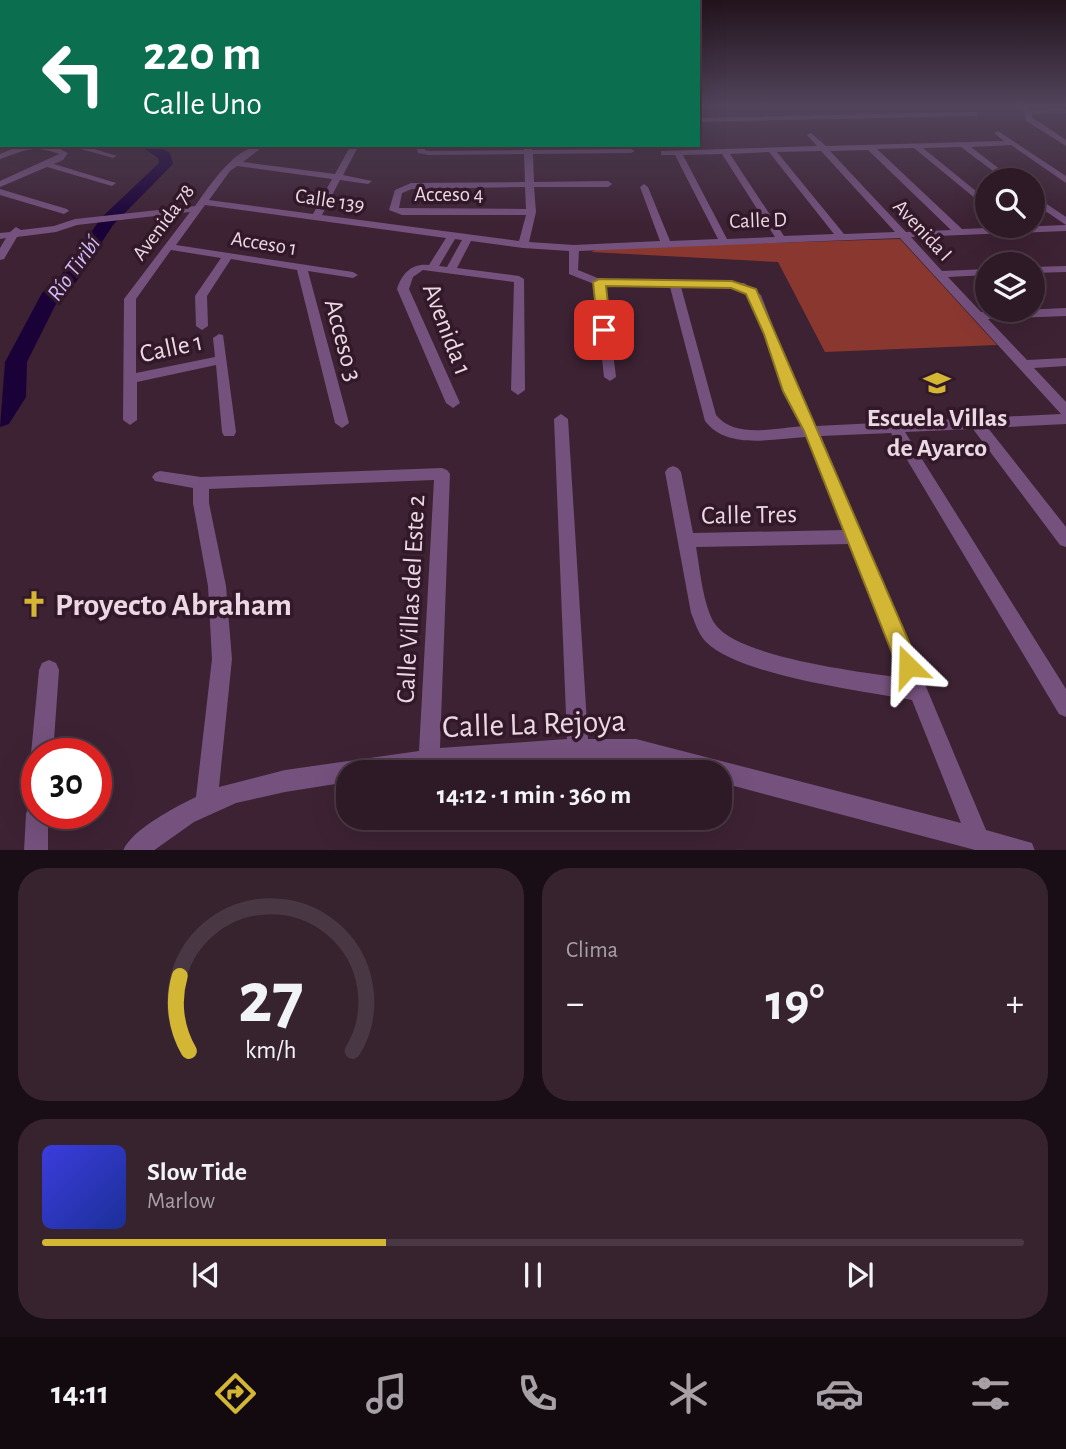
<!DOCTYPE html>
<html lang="es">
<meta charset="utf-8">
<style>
body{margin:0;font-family:"Alegreya Sans",sans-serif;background:#36232e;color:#f1f3f6;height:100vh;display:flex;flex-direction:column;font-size:26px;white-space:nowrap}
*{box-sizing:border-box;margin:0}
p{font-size:23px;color:#a7a1a7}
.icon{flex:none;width:38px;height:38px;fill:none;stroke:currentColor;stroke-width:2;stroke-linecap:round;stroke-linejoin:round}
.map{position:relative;height:850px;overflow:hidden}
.sheet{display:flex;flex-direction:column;gap:18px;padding:18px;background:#190e15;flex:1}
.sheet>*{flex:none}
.guide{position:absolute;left:0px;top:0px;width:700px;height:147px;box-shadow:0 7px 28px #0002,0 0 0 2px #493843;background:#0b6e4f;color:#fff;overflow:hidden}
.controls{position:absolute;left:975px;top:168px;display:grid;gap:14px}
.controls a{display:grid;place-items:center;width:70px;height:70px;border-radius:50%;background:#2e1a26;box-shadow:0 7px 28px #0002,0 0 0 2px #493843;font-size:35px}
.speed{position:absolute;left:21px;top:738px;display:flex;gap:14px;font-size:35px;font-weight:700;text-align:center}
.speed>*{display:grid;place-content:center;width:91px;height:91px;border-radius:50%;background:#2e1a26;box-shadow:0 7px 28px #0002,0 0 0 2px #493843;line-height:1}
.speed .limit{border:10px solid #d22;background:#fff;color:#111}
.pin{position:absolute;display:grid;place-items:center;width:60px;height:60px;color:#fff;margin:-30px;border-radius:14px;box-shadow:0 4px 10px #0006}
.me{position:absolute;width:77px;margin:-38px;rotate:338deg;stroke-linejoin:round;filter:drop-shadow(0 0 5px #0008)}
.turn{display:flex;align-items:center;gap:24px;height:147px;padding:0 28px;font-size:32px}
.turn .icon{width:91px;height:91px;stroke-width:2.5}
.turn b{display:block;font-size:49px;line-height:60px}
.big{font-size:52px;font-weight:700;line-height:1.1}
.sheet .widget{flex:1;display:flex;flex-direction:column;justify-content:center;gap:10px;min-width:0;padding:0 24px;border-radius:28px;background:#36232e}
.sheet .dial{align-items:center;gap:0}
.dial svg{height:182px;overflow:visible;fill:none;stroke:#493843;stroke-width:7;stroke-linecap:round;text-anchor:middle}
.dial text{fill:#f1f3f6;stroke:none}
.song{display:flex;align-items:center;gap:21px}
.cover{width:84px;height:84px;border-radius:10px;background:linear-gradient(135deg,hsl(240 70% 55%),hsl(230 70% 35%))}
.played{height:7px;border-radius:4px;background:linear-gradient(90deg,#d4b635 35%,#493843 35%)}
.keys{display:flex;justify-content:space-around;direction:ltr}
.heat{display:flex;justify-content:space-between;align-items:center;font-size:38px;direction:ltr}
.sheet .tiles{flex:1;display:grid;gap:18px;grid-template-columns:1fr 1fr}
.widget:last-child{grid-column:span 2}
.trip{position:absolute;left:336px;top:760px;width:396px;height:70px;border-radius:28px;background:#2e1a26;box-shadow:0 7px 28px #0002,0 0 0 2px #493843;font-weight:700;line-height:70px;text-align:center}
.tab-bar{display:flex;height:112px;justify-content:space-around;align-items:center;background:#120a0f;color:#a7a1a7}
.tab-bar .icon{width:49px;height:49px}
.tab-bar .selected{color:#d4b635}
.tab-bar b{font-size:32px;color:#f1f3f6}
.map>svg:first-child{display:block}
</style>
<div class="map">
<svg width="1066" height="851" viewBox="0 0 1066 851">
<rect width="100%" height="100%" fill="#3d2233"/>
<path fill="#8a3730" d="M900 239 997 345 825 352 778 262 591 252 601 248Z"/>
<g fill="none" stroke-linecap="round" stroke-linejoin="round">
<path fill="#1a0239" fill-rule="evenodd" d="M2 121V130H0V122Z
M139 145H157L170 153 173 164 113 225 76 282 60 296 27 362 26 397 9 424 0 427 5 362 42 293 62 274 101 218 159 163 158 158Z"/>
<path fill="#75517d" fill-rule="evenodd" d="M0 106 2 111H0Z
M1018 106H1026L1031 110 1066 109V113L1032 114V117L1066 140V146L1025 120V113Z
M974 112H977V116L698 122V118Z
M998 131 1066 176V183L1011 145 971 147 1014 180H1005L961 147 923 148 987 200V208L914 148 877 149 962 229 1066 225V231L911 237 942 271 987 269V275L948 277 981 312 1066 308V316L988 319 1027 360 1066 358V366L1034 368 1066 402V424L988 428 1066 527V547L1060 545 973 429 905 432 1066 689V717L1059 714 891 433 821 436 986 830 1032 843 1035 851H979L719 782V772H682L636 759 522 762 420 772H348V782L285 792 236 803 194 822 153 851H123C131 830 175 807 196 797L212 659 208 586 193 503V488L155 481 152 477 155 473 160 471 201 477 442 468 447 470 450 474 440 748 567 739 554 419 561 414 568 419 588 739H636L961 823 912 700C862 691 741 676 706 642 698 634 695 622 691 613L665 472 668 468 673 466 678 468 681 472 693 533 844 530 807 437C774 438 728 451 705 421L670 287 605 285 616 377 610 381 604 377 594 284 569 274V251L523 248 471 241 457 268 519 276 524 279 525 390 518 395 511 390 514 282 423 270 413 277 409 289 460 403 453 408 446 403 397 289C402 273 412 263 429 265L446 238 205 205 176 245 353 272 358 275 353 278 308 271 349 423 342 428 335 423 297 270 231 259 207 296 208 326 202 330 196 326 195 296 221 258 171 250 136 299V373L215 357 213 338 219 334 223 335 236 432 234 436H224L222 432 216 365 137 382V420L130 425 123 420 124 299 190 212 77 225 56 232 17 237 4 259 0 260V248L6 238 0 239V233L10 232 16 227 21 230 54 226 75 219 195 206C211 184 235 145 265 145L243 162 335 174 351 145H357L358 147 343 175 372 181 368 184 340 180 322 215 519 241 526 215H402L389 210 395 190 411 183 525 182 524 154 429 155 418 153 416 145H424L425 150 429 151 524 150V145H532V150L631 149 635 151 631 153 533 154 534 182 608 181 612 184 608 187H534L536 212 529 242 574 245 660 241 640 187 644 184 648 187 670 241 718 239 675 155H661V151L817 146 807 135 811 133 826 146 1004 141 994 133ZM868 150 951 230 906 232 830 151ZM821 151 895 232 844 234 777 152ZM769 152 834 234 784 236 730 154ZM722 154 775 237 727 239 683 155ZM237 166 332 179 313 214 209 200 230 171ZM525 187 526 209 399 208 402 193 412 189ZM900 238 1061 414 816 426 798 391 761 295 744 283 600 279 578 270 579 251ZM455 239 462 240 447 267 439 266ZM681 287 737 288 750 297 784 391 803 426C776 428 735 439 716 415ZM434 480 419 751 285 770 219 787 232 659 226 586 209 503V489ZM850 544 903 678C862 672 739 658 715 624 703 606 700 569 696 547Z
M0 141H2L3 145H0Z
M22 145H62L58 148 68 153 63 160 54 164 116 183 112 186 47 167 0 187V181L59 154C32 144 25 151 0 159V154Z
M67 145H81L117 156 113 158Z
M0 189 67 209 69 211 64 214 0 195Z
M1032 194 1066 217V225L1032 202Z
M1066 266V272L1032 273V267Z
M49 660 56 663 59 670 53 754H37V762L31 754 39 670 42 663Z
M37 803V814H48V851H24L26 814 29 806Z"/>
</g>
<linearGradient id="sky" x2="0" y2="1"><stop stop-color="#22131c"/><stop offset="0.47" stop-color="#51445b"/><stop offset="1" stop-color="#51445b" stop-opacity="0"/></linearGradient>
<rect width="1066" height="225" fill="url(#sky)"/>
<path fill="#d4b635" stroke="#8a7622" stroke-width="2" d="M599 279 732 281 756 289 916 658 919 666 916 673 908 676 900 673 804 431 783 391 764 334 746 294 731 288 606 286 611 330 604 334 598 330 593 282Z"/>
<defs>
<symbol id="school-bare" viewBox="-9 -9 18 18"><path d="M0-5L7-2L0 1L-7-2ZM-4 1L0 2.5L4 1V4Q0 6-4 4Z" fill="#d4b635" stroke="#321829" stroke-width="2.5" paint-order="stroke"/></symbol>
<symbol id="church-bare" viewBox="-9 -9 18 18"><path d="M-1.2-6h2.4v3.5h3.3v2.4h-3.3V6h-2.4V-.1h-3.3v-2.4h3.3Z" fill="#d4b635" stroke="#321829" stroke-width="2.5" paint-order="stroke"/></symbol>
</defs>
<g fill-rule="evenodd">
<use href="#school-bare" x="918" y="364" width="38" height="38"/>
<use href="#church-bare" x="15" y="585" width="38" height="38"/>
</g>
<g text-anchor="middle" stroke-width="7" stroke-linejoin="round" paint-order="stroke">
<g font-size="21" fill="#ead8e2" stroke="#321829">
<text x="449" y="201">Acceso 4</text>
<text transform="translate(330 200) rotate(8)" y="7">Calle 139</text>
<text transform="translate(758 220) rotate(-2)" y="7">Calle D</text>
<text transform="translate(163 222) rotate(-53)" y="7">Avenida 78</text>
<text transform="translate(923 230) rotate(47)" y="7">Avenida I</text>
<text transform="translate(264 243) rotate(9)" y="7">Acceso 1</text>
</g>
<g font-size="23" font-style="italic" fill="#cfbdfe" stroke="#321829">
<text transform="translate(73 268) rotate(-54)" y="8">Río Tiribí</text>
</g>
<g font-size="26" fill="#ead8e2" stroke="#321829">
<text transform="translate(448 329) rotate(69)" y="9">Avenida 1</text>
<text transform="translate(344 340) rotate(75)" y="9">Acceso 3</text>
<text transform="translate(171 347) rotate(-12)" y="9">Calle 1</text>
<text transform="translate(749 514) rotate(-1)" y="9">Calle Tres</text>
<text transform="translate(410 599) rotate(-87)" y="9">Calle Villas del Este 2</text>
</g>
<g font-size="26" font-weight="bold" fill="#ead8e2" stroke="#321829">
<text x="937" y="426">Escuela Villas<tspan x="937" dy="30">de Ayarco</tspan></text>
</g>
<g font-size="32" font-weight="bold" fill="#ead8e2" stroke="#321829" text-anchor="start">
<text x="55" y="615">Proyecto Abraham</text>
</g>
<g font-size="32" fill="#ead8e2" stroke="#321829">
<text transform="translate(534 723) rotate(-2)" y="11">Calle La Rejoya</text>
</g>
</g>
</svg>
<div class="controls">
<a><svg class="icon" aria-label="search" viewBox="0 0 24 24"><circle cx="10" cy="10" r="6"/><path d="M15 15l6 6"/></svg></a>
<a><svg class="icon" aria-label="layers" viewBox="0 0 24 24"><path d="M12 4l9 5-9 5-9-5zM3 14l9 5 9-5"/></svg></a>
</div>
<div class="speed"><div class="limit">30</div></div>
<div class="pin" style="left:604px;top:330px;background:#d93025"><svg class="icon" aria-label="arrive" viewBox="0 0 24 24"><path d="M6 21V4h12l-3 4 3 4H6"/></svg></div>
<svg class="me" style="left:908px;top:666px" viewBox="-20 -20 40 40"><path d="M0-17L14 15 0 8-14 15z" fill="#d4b635" stroke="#fff" stroke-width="4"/></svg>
<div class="trip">14:12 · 1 min · 360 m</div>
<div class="guide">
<div class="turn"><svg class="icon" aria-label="left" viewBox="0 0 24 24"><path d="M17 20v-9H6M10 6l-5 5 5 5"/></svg><div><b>220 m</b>Calle Uno</div></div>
</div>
</div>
<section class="sheet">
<div class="tiles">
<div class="widget dial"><svg viewBox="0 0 100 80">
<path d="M14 69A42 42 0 1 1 86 69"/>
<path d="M14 69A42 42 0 0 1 10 36" stroke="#d4b635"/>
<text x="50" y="56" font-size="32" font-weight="700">27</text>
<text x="50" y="72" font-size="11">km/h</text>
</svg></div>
<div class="widget"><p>Clima</p>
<div class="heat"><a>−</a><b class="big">19°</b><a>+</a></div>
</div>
<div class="widget">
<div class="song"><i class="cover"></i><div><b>Slow Tide</b><p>Marlow</p></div></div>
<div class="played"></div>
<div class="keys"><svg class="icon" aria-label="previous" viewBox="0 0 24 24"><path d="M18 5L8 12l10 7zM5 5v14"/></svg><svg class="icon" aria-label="pause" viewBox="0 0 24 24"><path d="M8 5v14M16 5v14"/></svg><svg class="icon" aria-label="next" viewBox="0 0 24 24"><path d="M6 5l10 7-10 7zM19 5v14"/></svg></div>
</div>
</div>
</section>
<nav class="tab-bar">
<b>14:11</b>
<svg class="icon selected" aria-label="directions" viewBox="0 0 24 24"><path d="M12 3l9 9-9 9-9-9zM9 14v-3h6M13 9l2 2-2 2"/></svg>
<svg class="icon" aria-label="music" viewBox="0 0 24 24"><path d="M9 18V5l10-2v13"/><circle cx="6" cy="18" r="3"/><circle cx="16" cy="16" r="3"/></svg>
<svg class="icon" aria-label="phone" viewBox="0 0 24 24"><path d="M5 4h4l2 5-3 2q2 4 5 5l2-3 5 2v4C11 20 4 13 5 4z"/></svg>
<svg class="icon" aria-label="climate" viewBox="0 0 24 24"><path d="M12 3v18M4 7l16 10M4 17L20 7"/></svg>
<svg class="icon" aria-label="car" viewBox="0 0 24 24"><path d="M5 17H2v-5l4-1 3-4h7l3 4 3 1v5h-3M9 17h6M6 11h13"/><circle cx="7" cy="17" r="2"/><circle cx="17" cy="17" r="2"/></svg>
<svg class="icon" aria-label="filters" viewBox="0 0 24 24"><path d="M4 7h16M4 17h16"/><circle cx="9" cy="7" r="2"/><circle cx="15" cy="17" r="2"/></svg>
</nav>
